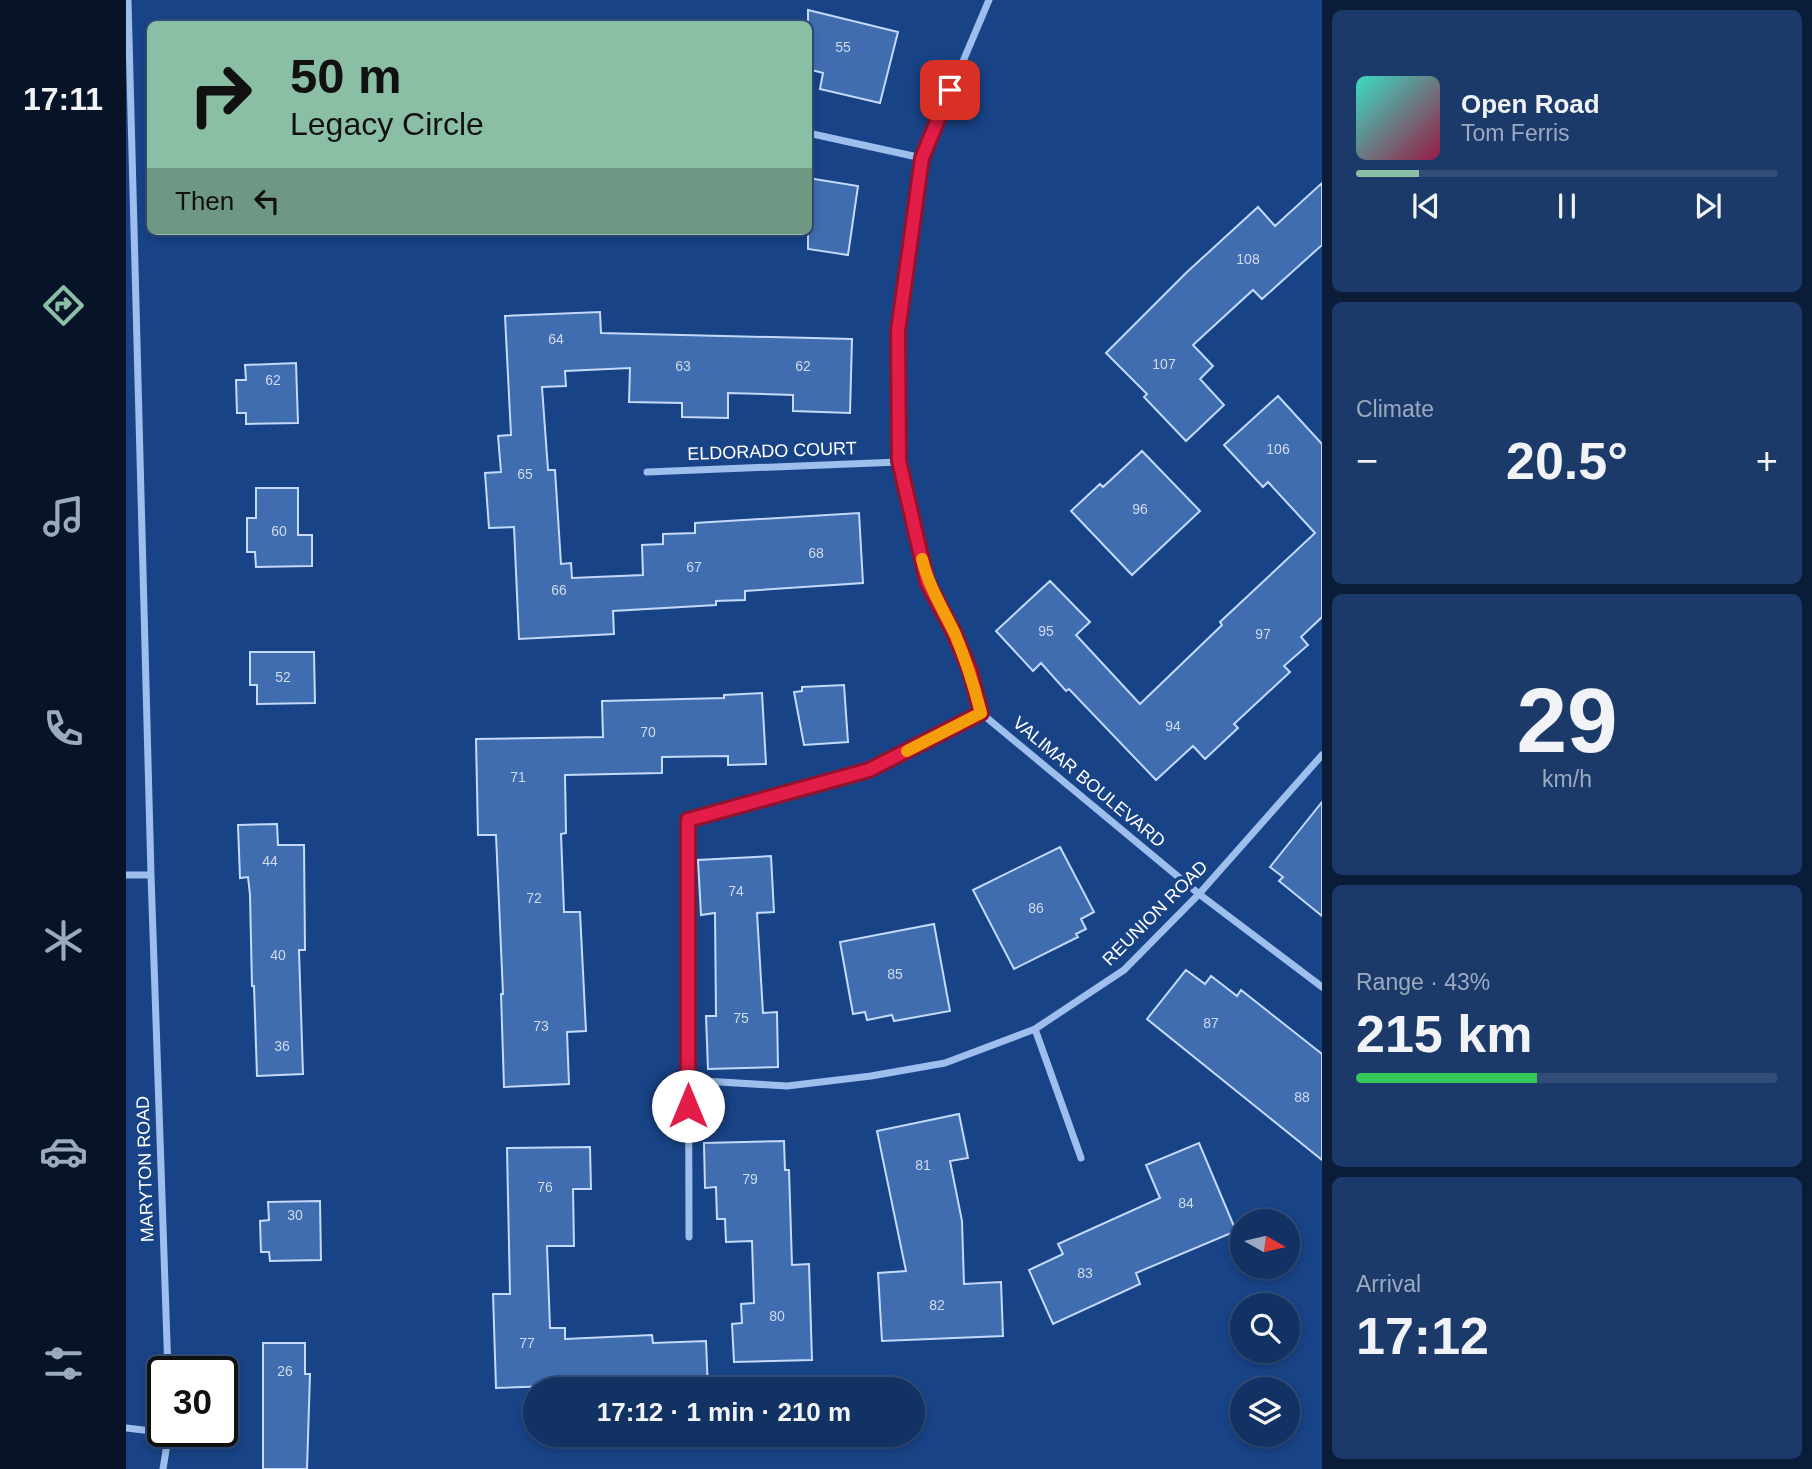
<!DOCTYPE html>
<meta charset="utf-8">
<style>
body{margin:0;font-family:Arial,sans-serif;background:#1b3a6a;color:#f1f3f6;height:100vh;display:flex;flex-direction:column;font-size:26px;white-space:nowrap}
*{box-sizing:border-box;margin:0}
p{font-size:23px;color:#9caabf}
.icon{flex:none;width:38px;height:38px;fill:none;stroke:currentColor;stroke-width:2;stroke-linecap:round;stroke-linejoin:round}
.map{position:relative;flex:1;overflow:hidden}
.details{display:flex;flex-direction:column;gap:10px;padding:10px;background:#0a1c37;width:490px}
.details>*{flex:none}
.banner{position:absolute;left:21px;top:21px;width:665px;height:214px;border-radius:10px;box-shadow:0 4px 10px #0003,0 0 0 2px #314d78;background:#8abfa5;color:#111;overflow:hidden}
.needle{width:46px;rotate:98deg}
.fabs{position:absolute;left:1104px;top:1209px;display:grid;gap:14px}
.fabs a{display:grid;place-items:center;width:70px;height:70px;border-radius:50%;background:#123264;box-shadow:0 4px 10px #0003,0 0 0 2px #314d78;font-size:35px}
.speed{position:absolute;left:21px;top:1356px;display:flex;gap:14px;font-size:35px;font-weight:700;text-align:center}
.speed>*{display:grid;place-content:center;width:91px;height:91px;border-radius:50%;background:#123264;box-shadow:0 4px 10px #0003,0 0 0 2px #314d78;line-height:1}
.speed .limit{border:4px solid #111;border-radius:10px;background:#fff;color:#111}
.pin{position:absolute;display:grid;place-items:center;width:60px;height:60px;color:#fff;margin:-30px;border-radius:14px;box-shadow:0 4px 10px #0006}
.me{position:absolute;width:77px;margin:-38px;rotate:0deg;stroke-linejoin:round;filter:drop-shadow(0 0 5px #0008)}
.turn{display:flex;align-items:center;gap:24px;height:147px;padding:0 28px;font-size:32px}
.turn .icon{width:91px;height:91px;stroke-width:2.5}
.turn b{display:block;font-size:49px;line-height:60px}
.then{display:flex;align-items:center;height:66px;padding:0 28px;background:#0003;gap:14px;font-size:26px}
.big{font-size:52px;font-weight:800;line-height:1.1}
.details .tile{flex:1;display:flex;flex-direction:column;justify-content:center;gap:10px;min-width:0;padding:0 24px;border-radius:10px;background:#1b3a6a}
.details .dial{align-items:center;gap:0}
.dial b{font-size:91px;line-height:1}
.song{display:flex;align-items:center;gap:21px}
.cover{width:84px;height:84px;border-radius:10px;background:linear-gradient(135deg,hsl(170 70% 55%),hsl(340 70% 35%))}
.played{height:7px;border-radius:4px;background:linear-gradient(90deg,#8abfa5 15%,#314d78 15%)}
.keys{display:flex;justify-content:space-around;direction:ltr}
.heat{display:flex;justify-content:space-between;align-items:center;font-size:38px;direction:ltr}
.charge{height:10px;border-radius:5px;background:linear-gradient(90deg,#34c759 43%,#314d78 0)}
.trip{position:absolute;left:397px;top:1377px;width:402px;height:70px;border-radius:35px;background:#123264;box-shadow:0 4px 10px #0003,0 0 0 2px #314d78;font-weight:800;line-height:70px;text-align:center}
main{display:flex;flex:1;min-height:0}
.menu{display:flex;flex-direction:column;width:126px;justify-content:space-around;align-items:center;background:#071428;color:#9caabf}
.menu .icon{width:49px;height:49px}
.menu .selected{color:#8abfa5}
.menu b{font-size:32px;color:#f1f3f6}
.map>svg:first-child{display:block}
</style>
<main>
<nav class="menu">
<b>17:11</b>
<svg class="icon selected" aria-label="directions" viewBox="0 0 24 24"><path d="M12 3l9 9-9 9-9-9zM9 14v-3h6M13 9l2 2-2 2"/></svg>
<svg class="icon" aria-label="music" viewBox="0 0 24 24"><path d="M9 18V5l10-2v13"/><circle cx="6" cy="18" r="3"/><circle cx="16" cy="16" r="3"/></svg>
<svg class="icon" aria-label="phone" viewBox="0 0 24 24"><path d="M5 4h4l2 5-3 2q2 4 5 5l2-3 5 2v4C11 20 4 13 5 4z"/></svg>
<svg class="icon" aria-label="climate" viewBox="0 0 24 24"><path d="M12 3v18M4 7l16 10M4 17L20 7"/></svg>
<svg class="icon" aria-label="car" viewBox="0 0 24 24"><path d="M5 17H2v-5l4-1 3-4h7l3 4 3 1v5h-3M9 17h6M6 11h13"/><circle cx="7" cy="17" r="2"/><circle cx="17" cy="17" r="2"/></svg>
<svg class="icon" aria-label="filters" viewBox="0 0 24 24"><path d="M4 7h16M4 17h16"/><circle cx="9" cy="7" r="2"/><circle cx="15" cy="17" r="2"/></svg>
</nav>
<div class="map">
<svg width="1196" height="1469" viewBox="0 0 1196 1469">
<rect width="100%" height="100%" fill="#184386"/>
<path fill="#406db0" stroke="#c3dafa" stroke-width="2" d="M682 10 772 32 754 103 694 89 697 73 682 69Z
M682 178 732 186 722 255 682 249Z
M1196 183V245L1136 299 1127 290 1067 345 1087 366 1074 379 1098 405 1060 441 1018 397 1021 394 980 353 1061 272 1132 207 1149 226Z
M474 312 475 333 726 339 724 413 667 411V395L602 393V418L556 417V403L503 402 504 368 439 371 440 386 416 387 422 470H429L435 564 445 563 446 578 517 575 516 545 537 544V534L569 533V523L733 513 737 583 619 591V600L590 601V605L487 611 488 634 393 639 388 527 363 528 359 473 375 472 372 436 385 435 379 316Z
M170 363 172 423 120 424V413H111L110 380H120L119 365Z
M1152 396 1196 444V617L1175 637 1182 645 1158 666 1164 672 1108 724 1112 728 1079 759 1067 746 1030 780 943 689 940 691 915 663 907 671 870 631 924 581 964 622 950 635 1014 704 1096 625 1094 622 1189 533 1142 482 1137 487 1098 445Z
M1016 451 1074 511 1006 575 945 511 974 484 977 487Z
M130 488H172V535H186V566L130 567 129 552H121V518H130Z
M124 652H188L189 703 131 704V685H124Z
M718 685 722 742 678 745 668 692 676 691V687Z
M636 693 640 764 602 765V756L536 757V773L439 775 440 833 435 834 438 912H454L460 1031 441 1032 443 1084 378 1087 375 994H377L370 835H352L350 739 477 737 476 701 598 698V695Z
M1196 802V916L1153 881 1157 877 1144 867Z
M151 824 152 845H178L179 950H173L177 1074 131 1076 128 986H126L124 895 122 877 114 878 112 825Z
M934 847 968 912 955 919 960 929 950 934 952 937 888 969 847 890Z
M645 856 648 912 631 913 637 1013 651 1012 652 1067 582 1069 580 1016H590L589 913 575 915 572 860Z
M808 924 824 1011 768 1021 766 1015 741 1020 739 1012 727 1014 714 942Z
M1060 970 1079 984 1085 976 1111 996 1115 990 1196 1054V1160L1021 1019Z
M833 1114 842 1158 824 1161 836 1221 838 1284 875 1282 877 1336 756 1341 752 1273 780 1271 751 1131Z
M658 1141 659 1170H663L666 1265 683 1264 686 1360 608 1362 606 1324 616 1323 615 1304 628 1303 626 1241 600 1242 599 1219H591L590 1187 579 1188 578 1143Z
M1073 1143 1110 1231 1010 1273 1014 1284 927 1324 903 1270 937 1254 932 1244 1034 1198 1020 1165Z
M464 1147 465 1189H447L448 1246H421L424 1328H439V1339L526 1335 527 1343 580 1341 582 1390H488V1384L370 1388 367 1294H384L381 1148Z
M194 1201 195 1260 144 1261 143 1252H135L134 1221 143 1220 142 1202Z
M137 1343H179V1374H184L181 1469H137Z"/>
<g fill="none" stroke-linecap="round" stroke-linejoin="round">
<path stroke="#9ebeed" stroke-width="7" d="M2 0 25 875 42 1372
M863 0 796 158 772 331 773 462 801 582 828 633 844 671 855 713 1073 894 1196 987
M682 133 796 158
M521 472 773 462
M0 875H25
M909 1029 955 1158
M561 1080 661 1086 745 1076 819 1063 909 1029 998 970 1073 894 1196 755
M563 1237 562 820 743 770 855 713
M0 1428 43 1433
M37 1469 43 1432"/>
</g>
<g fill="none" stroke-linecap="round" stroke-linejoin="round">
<defs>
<path id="route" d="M562 1106V820L743 770 855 713 844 671 828 633 801 582 773 461 772 331 796 158 824 90"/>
</defs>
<use href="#route" stroke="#92132f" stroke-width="18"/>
<use href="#route" stroke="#e11d48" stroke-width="12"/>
<path stroke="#f59e0b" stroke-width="12" d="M781 751 855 713C848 686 840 660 829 634 817 609 803 587 796 559"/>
</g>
<g text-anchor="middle" stroke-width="7" stroke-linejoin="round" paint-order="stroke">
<g font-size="14" fill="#cfdaeb">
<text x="717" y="52">55</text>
<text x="1122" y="264">108</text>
<text x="430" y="344">64</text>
<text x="1038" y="369">107</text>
<text x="557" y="371">63</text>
<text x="677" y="371">62</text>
<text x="147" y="385">62</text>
<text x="1152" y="454">106</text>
<text x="399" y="479">65</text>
<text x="1014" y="514">96</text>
<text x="153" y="536">60</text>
<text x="690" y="558">68</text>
<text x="568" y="572">67</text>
<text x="433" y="595">66</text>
<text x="920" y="636">95</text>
<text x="1137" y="639">97</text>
<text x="157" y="682">52</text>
<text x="1047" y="731">94</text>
<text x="522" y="737">70</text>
<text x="392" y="782">71</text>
<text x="144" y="866">44</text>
<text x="610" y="896">74</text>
<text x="408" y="903">72</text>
<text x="910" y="913">86</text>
<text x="152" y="960">40</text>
<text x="769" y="979">85</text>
<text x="615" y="1023">75</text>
<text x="1085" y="1028">87</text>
<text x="415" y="1031">73</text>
<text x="156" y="1051">36</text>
<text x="1176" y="1102">88</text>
<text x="797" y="1170">81</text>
<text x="624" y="1184">79</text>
<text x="419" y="1192">76</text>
<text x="1060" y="1208">84</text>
<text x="169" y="1220">30</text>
<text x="959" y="1278">83</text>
<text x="811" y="1310">82</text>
<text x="651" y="1321">80</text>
<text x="401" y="1348">77</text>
<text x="159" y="1376">26</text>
</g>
<g font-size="18" fill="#fff" stroke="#184386">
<text transform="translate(646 451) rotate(-2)" y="6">ELDORADO COURT</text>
<text transform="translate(963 782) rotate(40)" y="6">VALIMAR BOULEVARD</text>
<text transform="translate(1029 913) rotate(-45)" y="6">REUNION ROAD</text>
<text transform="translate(19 1169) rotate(-92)" y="6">MARYTON ROAD</text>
</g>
</g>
</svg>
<div class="fabs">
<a><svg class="needle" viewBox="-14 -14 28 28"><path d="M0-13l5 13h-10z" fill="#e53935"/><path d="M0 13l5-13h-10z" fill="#9caabf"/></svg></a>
<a><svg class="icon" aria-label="search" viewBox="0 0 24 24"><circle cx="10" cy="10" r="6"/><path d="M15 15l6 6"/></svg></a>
<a><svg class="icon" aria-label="layers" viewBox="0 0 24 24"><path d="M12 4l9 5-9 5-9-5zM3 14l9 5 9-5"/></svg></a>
</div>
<div class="speed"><div class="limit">30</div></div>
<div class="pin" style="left:824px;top:90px;background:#d93025"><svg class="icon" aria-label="arrive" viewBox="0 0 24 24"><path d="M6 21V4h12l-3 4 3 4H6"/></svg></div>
<svg class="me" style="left:562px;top:1106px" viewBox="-20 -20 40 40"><circle r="19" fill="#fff"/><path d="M0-13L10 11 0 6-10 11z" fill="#e11d48"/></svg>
<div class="trip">17:12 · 1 min · 210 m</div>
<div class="banner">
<div class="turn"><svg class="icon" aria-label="right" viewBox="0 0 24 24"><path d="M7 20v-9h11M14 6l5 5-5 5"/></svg><div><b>50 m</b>Legacy Circle</div></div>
<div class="then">Then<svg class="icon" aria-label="left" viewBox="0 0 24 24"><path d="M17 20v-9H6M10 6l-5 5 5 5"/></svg></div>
</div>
</div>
<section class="details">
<div class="tile">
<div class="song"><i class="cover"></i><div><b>Open Road</b><p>Tom Ferris</p></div></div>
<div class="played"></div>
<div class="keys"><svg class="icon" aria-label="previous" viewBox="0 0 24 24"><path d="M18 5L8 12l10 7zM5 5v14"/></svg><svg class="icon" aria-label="pause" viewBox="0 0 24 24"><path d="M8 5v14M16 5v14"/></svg><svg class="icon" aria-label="next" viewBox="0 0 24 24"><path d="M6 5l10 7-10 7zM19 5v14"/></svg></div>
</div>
<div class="tile"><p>Climate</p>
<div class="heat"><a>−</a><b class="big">20.5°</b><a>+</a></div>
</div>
<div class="tile dial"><b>29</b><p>km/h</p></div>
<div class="tile"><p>Range · 43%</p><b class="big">215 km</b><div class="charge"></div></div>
<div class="tile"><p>Arrival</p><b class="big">17:12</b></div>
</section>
</main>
